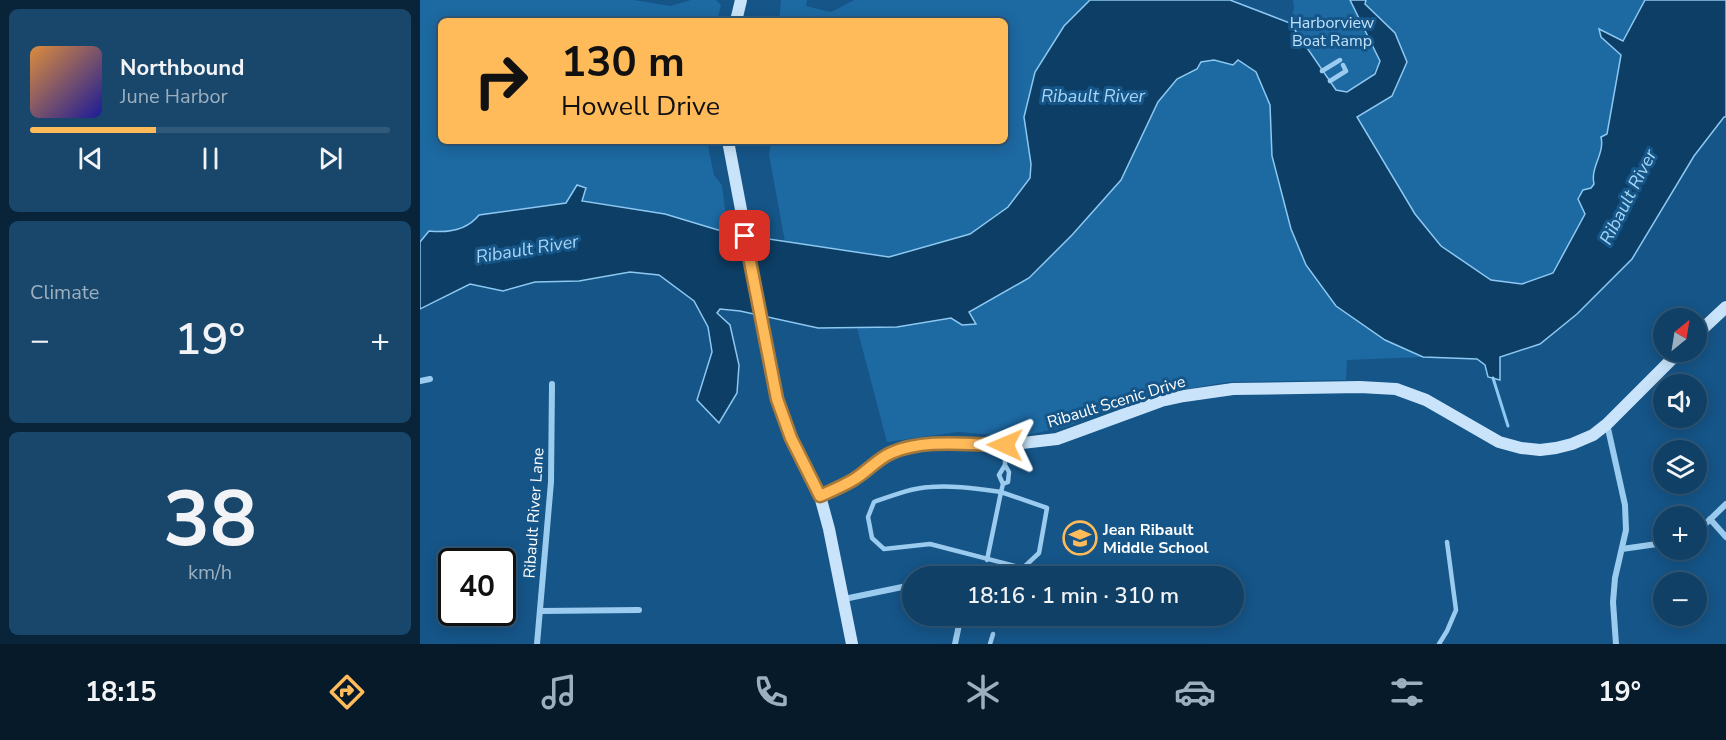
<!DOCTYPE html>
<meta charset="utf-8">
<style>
body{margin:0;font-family:"Nunito Sans",sans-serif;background:#19476c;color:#f1f3f6;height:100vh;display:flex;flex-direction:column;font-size:22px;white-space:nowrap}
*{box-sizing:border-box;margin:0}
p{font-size:20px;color:#9cafbf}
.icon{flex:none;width:33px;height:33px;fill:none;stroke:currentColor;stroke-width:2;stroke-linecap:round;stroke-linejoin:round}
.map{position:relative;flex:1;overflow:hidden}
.drawer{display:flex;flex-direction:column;gap:9px;padding:9px;background:#092338;width:420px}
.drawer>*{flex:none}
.guide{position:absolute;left:18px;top:18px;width:570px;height:126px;border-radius:9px;box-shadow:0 3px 15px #0003,0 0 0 2px #30597a;background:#ffba59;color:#111;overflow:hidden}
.needle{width:39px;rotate:30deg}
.buttons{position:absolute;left:1233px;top:308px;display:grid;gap:12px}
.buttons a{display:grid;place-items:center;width:54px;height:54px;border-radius:50%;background:#104066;box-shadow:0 3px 15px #0003,0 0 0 2px #30597a;font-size:30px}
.speed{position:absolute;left:18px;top:548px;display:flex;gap:12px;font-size:30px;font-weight:700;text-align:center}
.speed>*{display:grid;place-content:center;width:78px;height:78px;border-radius:50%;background:#104066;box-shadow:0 3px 15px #0003,0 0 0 2px #30597a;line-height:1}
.speed .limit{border:3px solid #111;border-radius:9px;background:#fff;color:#111}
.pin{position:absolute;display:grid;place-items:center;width:51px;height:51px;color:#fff;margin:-26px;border-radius:12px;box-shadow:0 3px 9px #0006}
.me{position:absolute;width:66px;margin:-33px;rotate:271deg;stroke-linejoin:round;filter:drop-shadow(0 0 4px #0008)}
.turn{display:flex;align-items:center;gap:21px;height:126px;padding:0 24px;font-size:27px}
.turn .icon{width:78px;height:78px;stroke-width:2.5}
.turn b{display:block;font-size:42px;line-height:51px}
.big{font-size:45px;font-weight:600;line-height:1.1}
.drawer .tile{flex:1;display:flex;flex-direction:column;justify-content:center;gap:9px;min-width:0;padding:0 21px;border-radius:9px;background:#19476c}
.drawer .dial{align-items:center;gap:0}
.dial b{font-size:78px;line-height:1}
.song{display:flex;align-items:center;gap:18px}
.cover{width:72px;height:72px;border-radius:9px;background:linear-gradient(135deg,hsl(30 70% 55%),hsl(240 70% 35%))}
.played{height:6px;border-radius:3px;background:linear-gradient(90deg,#ffba59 35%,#30597a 35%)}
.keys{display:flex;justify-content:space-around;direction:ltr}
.heat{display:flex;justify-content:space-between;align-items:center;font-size:33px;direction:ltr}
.trip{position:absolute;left:482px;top:566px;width:342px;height:60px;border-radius:30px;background:#104066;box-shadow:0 3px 15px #0003,0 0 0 2px #30597a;font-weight:600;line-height:60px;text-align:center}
.tab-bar{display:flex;height:96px;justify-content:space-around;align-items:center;background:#061a29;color:#9cafbf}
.tab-bar .icon{width:42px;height:42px}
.tab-bar .on{color:#ffba59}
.tab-bar b{font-size:27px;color:#f1f3f6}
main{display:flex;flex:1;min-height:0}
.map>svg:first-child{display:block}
</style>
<main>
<section class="drawer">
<div class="tile">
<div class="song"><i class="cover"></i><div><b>Northbound</b><p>June Harbor</p></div></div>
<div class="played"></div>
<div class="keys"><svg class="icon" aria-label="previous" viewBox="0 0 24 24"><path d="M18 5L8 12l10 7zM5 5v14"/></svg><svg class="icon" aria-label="pause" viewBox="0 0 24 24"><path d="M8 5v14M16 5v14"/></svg><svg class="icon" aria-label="next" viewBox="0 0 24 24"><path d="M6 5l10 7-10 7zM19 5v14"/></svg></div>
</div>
<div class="tile"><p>Climate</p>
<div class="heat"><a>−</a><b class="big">19°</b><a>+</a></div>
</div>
<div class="tile dial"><b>38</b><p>km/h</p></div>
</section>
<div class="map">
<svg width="1306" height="644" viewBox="0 0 1306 644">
<rect width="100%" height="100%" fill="#155588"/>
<path fill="#1d69a2" d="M0 0H214L250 6 271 0H296L301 5 297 21H21V141H287L294 175 302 185 308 233 245 214 161 201 82 211 25 233 9 231 0 242Z
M361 0H387L386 6 411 12 434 0H670L644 26 611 164 610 178 588 207 550 234 469 257 365 242 349 155 351 141H585V21H359Z
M873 0H930L960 61C953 78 935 92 916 91L870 23 874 8Z
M946 0H1225L1203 41 1180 29 1182 37 1201 54 1187 134 1181 138C1185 154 1170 167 1175 183L1171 188 1165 214 1133 273 1102 284 1071 280 1021 246 995 214 936 117 972 96 975 33 945 4Z
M794 60 813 65 817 60 836 72 850 105 852 156 871 229 886 265 965 340 1003 357 927 360 926 380 808 382 731 395 645 427 597 437 538 432 467 442 437 328 477 327 531 318 542 325 555 324 548 312 609 278 652 235 701 180 738 102 757 79 776 69 781 62Z"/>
<path fill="#0d3e65" stroke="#8dc8f2" stroke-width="1.5" d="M670 0H810L870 23 916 90 927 92 955 74 960 61 930 0H946L945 4 975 33 987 62 972 96 937 117 995 214 1021 246 1071 280 1102 284 1133 273 1165 214 1158 199 1163 190 1171 188 1174 184C1170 167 1185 154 1181 137L1187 134 1201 55 1181 37 1179 29 1203 41 1225 0H1306V117H1304L1274 156 1212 259 1157 314 1120 344 1080 357V380L1068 377 1065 365 1057 359 1003 357 965 340 916 306 886 265 871 229 852 156 850 105 836 72 818 60 813 65 794 60 781 62 777 69 757 79 738 102 701 180 652 235 609 278 549 312 556 324 542 325 531 318 477 327 398 328 320 311 300 309 297 313 310 325 319 365 317 393 299 423 277 400 292 352 288 327 274 301 239 275 210 272 159 281 115 282 83 291 50 284 0 309V242L9 231C27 233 47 230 59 215L146 203 157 185 166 188 162 201 245 214 308 233 469 257 550 234 588 207 610 178 611 164 604 117 615 72 644 26Z"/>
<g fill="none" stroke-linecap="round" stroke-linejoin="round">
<path stroke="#8dc8f2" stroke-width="3" d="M1073 378 1088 426"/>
<path stroke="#9bcbef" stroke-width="4.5" d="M902 71 920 60
M910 81 926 71 923 65
M585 465 589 472 588 482 583 484 579 475 585 465V445
M567 560 581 492 627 508 619 553 603 568 510 544 464 549 452 538 448 517 454 502C471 496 491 488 510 487 534 485 558 489 581 492L583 484
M570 644 573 634
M1019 644 1027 631 1036 610 1027 542"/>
<path stroke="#9bcbef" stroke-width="6" d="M0 381 10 379
M1187 424 1205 505 1206 530 1195 578 1193 602 1196 644
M1290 519 1306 537
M1276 533 1306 504
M1202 549 1244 543
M424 599 492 585
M120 611 219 610
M117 644 131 482 132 384
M535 644 541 615"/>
<path stroke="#c9e4fa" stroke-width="12" d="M316 21 321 0
M308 141 357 399 371 438 400 496 409 529 432 644
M1276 335 1306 307
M400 496 435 479 453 464 471 453 489 447 513 444 585 445 637 439 741 401 764 396 813 389 940 387 976 389 1006 400 1079 442 1101 448 1120 450 1136 448 1152 444 1173 435 1187 424 1260 351"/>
</g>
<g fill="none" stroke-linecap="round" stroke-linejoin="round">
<defs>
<path id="route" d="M325 236 357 399 371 438 400 496C411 491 423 486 433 480 447 472 457 459 471 453 505 438 549 445 585 445"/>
</defs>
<use href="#route" stroke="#a6793a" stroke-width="15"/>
<use href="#route" stroke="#ffba59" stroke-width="10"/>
</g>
<defs>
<symbol id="school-ring" viewBox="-11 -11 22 22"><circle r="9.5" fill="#155588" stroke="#ffba59" stroke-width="1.5"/><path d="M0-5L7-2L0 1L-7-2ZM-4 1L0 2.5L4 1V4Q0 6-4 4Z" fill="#ffba59"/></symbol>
</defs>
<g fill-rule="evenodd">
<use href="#school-ring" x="641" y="519" width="38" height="38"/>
</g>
<g text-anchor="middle" stroke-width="6" stroke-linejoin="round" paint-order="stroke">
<g font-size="16" fill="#c1e2fb" stroke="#155588">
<text x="912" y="28">Harborview<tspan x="912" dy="18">Boat Ramp</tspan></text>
</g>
<g font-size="16" fill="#fff" stroke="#155588">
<text transform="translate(696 401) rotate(-17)" y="6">Ribault Scenic Drive</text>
<text transform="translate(113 513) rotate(-86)" y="6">Ribault River Lane</text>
</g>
<g font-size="16" font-weight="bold" fill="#fff" stroke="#155588" text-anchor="start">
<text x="683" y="535">Jean Ribault<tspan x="683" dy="18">Middle School</tspan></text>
</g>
<g font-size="18" font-style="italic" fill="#a7d5f6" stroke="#155588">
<text x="673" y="102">Ribault River</text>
<text transform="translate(1208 197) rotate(-63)" y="6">Ribault River</text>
<text transform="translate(107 249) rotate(-9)" y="6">Ribault River</text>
</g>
</g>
</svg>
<div class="buttons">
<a><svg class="needle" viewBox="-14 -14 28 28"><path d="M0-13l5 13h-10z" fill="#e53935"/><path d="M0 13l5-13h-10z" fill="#9cafbf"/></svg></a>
<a><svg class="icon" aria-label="sound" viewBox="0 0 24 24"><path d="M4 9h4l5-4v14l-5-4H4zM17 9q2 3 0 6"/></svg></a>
<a><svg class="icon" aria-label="layers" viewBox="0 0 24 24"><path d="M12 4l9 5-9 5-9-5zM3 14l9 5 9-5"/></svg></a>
<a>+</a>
<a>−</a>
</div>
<div class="speed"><div class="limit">40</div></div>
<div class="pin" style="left:325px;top:236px;background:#d93025"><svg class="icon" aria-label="arrive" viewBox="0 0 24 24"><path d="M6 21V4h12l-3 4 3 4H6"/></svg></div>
<svg class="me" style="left:585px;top:445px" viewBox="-20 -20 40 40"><path d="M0-17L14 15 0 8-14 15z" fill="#ffba59" stroke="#fff" stroke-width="4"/></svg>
<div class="trip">18:16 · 1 min · 310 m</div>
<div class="guide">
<div class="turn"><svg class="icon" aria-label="right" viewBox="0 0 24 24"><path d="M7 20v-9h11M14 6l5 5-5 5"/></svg><div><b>130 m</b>Howell Drive</div></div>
</div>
</div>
</main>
<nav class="tab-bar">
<b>18:15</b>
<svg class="icon on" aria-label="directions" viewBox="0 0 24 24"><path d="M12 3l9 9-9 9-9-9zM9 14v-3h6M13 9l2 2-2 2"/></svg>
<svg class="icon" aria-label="music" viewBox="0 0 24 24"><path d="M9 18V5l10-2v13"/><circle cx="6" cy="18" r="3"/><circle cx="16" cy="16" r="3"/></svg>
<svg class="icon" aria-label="phone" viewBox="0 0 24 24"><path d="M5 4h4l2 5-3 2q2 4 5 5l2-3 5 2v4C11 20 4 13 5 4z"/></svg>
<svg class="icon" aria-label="climate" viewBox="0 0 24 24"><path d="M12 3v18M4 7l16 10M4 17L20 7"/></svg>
<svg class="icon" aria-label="car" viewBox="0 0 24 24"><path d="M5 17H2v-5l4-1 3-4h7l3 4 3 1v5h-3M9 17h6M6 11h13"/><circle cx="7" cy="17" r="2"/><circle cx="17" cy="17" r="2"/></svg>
<svg class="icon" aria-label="filters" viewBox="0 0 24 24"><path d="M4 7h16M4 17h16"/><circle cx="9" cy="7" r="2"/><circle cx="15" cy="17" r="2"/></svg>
<b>19°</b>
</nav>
